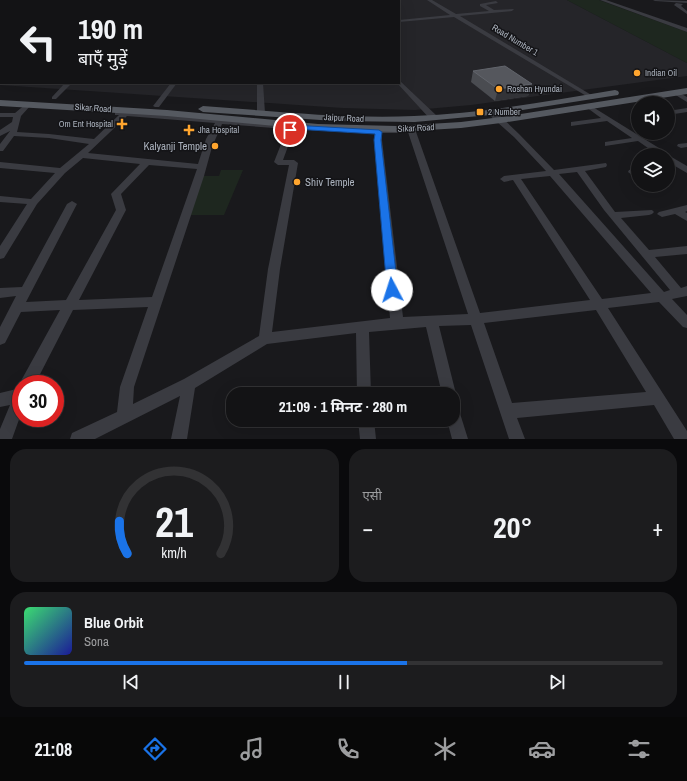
<!DOCTYPE html>
<html lang="hi">
<meta charset="utf-8">
<style>
body{margin:0;font-family:"Archivo Narrow","Noto Sans Devanagari",sans-serif;background:#1c1c1e;color:#f1f3f6;height:100vh;display:flex;flex-direction:column;font-size:15px;white-space:nowrap}
*{box-sizing:border-box;margin:0}
p{font-size:13px;color:#9d9ea0}
.icon{flex:none;width:22px;height:22px;fill:none;stroke:currentColor;stroke-width:2;stroke-linecap:round;stroke-linejoin:round}
.map{position:relative;height:439px;overflow:hidden}
.details{display:flex;flex-direction:column;gap:10px;padding:10px;background:#0a0a0c;flex:1}
.details>*{flex:none}
.guide{position:absolute;left:0px;top:0px;width:400px;height:84px;box-shadow:0 4px 16px #0002,0 0 0 1px #323234;background:#131315;color:#f1f3f6;overflow:hidden}
.fabs{position:absolute;left:631px;top:96px;display:grid;gap:8px}
.fabs a{display:grid;place-items:center;width:44px;height:44px;border-radius:50%;background:#131315;box-shadow:0 4px 16px #0002,0 0 0 1px #323234;font-size:20px}
.speed{position:absolute;left:12px;top:375px;display:flex;gap:8px;font-size:20px;font-weight:700;text-align:center}
.speed>*{display:grid;place-content:center;width:52px;height:52px;border-radius:50%;background:#131315;box-shadow:0 4px 16px #0002,0 0 0 1px #323234;line-height:1}
.speed .limit{border:6px solid #d22;background:#fff;color:#111}
.pin{position:absolute;display:grid;place-items:center;width:34px;height:34px;color:#fff;margin:-17px;border:2px solid #fff;border-radius:50%;box-shadow:0 1px 4px #0007}
.me{position:absolute;width:44px;margin:-22px;rotate:355deg;stroke-linejoin:round;filter:drop-shadow(0 0 3px #0008)}
.turn{display:flex;align-items:center;gap:14px;height:84px;padding:0 12px;font-size:18px}
.turn .icon{width:52px;height:52px;stroke-width:2.5}
.turn b{display:block;font-size:28px;line-height:34px}
.big{font-size:30px;font-weight:700;line-height:1.1}
.details .tile{flex:1;display:flex;flex-direction:column;justify-content:center;gap:6px;min-width:0;padding:0 14px;border-radius:16px;background:#1c1c1e}
.details .dial{align-items:center;gap:0}
.dial svg{height:104px;overflow:visible;fill:none;stroke:#323234;stroke-width:7;stroke-linecap:round;text-anchor:middle}
.dial text{fill:#f1f3f6;stroke:none}
.song{display:flex;align-items:center;gap:12px}
.cover{width:48px;height:48px;border-radius:6px;background:linear-gradient(135deg,hsl(140 70% 55%),hsl(240 70% 35%))}
.played{height:4px;border-radius:2px;background:linear-gradient(90deg,#1a73e8 60%,#323234 60%)}
.keys{display:flex;justify-content:space-around;direction:ltr}
.heat{display:flex;justify-content:space-between;align-items:center;font-size:22px;direction:ltr}
.details .tiles{flex:1;display:grid;gap:10px;grid-template-columns:1fr 1fr}
.tile:last-child{grid-column:span 2}
.trip{position:absolute;left:226px;top:387px;width:234px;height:40px;border-radius:16px;background:#131315;box-shadow:0 4px 16px #0002,0 0 0 1px #323234;font-weight:700;line-height:40px;text-align:center}
.dock{display:flex;height:64px;justify-content:space-around;align-items:center;background:#080808;color:#9d9ea0}
.dock .icon{width:28px;height:28px}
.dock .active{color:#1a73e8}
.dock b{font-size:18px;color:#f1f3f6}
.map>svg:first-child{display:block}
</style>
<div class="map">
<svg width="687" height="439" viewBox="0 0 687 439">
<rect width="100%" height="100%" fill="#19191c"/>
<path fill="#252529" d="M170 0H567L687 63V76L471 105 415 110 343 108 0 85 1 13V83H399V1H157Z"/>
<path fill="#1e271f" d="M567 0H599L687 32V63Z
M221 170H243L224 215H188L200 176H219Z"/>
<g fill="none" stroke-linecap="round" stroke-linejoin="round">
<path fill="#3a3b41" fill-rule="evenodd" d="M427 0H432L456 14 489 11 480 6V4L496 1 498 3 486 5 494 10 514 9 512 11 460 16 593 96 588 97 454 17 399 22V20L450 15Z
M600 0H606L687 28V32Z
M653 0 687 1V3L655 1Z
M676 3 683 4 681 6 687 11V14L674 5Z
M0 10H1V12H0Z
M0 73H1L0 79Z
M399 80 437 116V120H431L397 83H399Z
M65 83H72L56 99H52V97Z
M171 83H177L159 107H155L153 106Z
M257 83H263L265 113 261 115 257 113Z
M676 91 687 97V102L674 94 673 93Z
M27 103 31 105 21 116 17 132 49 134 94 139 119 115H115V111H124L128 109H131V112L217 119 221 117 224 120 290 125 291 123H297L298 125 294 130 283 160H294L298 163 280 269 272 332 390 318 374 140 375 133H347V129H375L379 127C386 129 396 126 402 131L398 133H382V140L403 317 468 314 407 129 408 127H414L415 129 480 313 590 300 513 180 504 182 500 179 504 176 546 171 514 137 487 113V109H493L519 134 554 170 606 163 607 165 606 167 585 171 615 212 652 210 654 212 652 214 649 215 621 218 649 250 687 246V254L655 257 681 288 687 286V296L672 299 687 315V328L683 327 659 302 608 308 687 431V439H674L654 405 517 418 525 439H509L471 325 439 326 456 394 453 399V394H442L426 327 369 332 371 394H357L356 333 267 344 195 388 187 439H171L180 396 95 439H70L72 433 117 412 120 387 148 307 73 310 35 384H21V387L20 384 22 379 60 310 21 312 5 343 0 345V327L16 296 0 298V288L22 287 67 204 72 201 77 204 26 302 66 300 116 210 111 194 140 164 83 158 65 173 37 204 4 258 0 259V246L27 204 0 202V196L31 199 55 173 0 168V162L60 168 89 144 49 138 14 136 3 151H0V144L10 131 0 136V130L12 122 13 117H0V113H15ZM127 116 215 123 206 139 198 164 88 153ZM222 124 287 129 274 162 278 165H289L268 269 259 336 184 379 133 404 134 387 204 176 212 147ZM149 165 197 169 152 297 79 300 126 210 121 194ZM577 172 604 210 670 290 664 292 559 174ZM550 176 651 293 602 299 521 179ZM596 310 646 392 512 403 484 323Z
M588 104 667 153 668 155H658L638 141 605 146V142L632 138 607 121 571 126V122L601 118 586 107 584 106Z
M687 108V112L668 115V111Z
M687 143V147L681 148 677 146 678 144Z
M668 155 687 166V173L668 162Z
M638 168V174L632 175 628 172 629 170Z
M687 205V211L685 212 687 213V221L675 214 662 217 657 214 659 212Z
M21 388V414L12 439H0V429L10 405 0 407V393Z
M453 405 458 407 468 439H452L447 420H453Z
M358 420H374L376 439H360Z"/>
<path fill="#555960" fill-rule="evenodd" d="M687 88V94L501 123 461 128 396 132 318 130 167 116 0 106V100L167 110 318 124 396 126 461 122 501 117Z
M615 90 618 91 619 93 618 95 490 115 415 122 335 121 203 112 198 109 203 106C273 111 344 119 414 116 482 114 548 101 615 90Z"/>
</g>
<path fill="#4a4c51" d="M473 71 532 84 528 96 495 101 471 82Z"/>
<path fill="#323337" d="M532 84 528 96 495 101 498 89Z"/>
<path fill="#55575d" stroke="#62656c" d="M505 66 532 84 498 89 473 71Z"/>
<path fill="#1a73e8" stroke="#114b97" d="M292 125 379 130 382 132 381 140 398 290 396 294 392 295 388 294 387 290 374 140 375 134 294 129 292 132H288V129Z"/>
<g fill="#ffa52e" stroke="#141417" stroke-width="1.5">
<circle cx="637" cy="73" r="4"/>
<circle cx="499" cy="89" r="4"/>
<rect x="476" y="108" width="8" height="8" rx="2"/>
<path d="M120 118h4v4h4v4h-4v4h-4v-4h-4v-4h4z"/>
<path d="M187 124h4v4h4v4h-4v4h-4v-4h-4v-4h4z"/>
<circle cx="215" cy="146" r="4"/>
<circle cx="297" cy="182" r="4"/>
</g>
<g text-anchor="middle" stroke-width="3" stroke-linejoin="round" paint-order="stroke">
<g font-size="9" fill="#aab1bc" stroke="#141417">
<text transform="translate(515 40) rotate(31)" y="3">Road Number 1</text>
<text transform="translate(93 108) rotate(4)" y="3">Sikar Road</text>
<text transform="translate(344 118) rotate(3)" y="3">Jaipur Road</text>
<text transform="translate(416 128) rotate(-3)" y="3">Sikar Road</text>
</g>
<g font-size="9" fill="#aab1bc" stroke="#141417" text-anchor="start">
<text x="645" y="76">Indian Oil</text>
<text x="507" y="92">Roshan Hyundai</text>
<text x="488" y="115">2 Number</text>
<text x="113" y="127" text-anchor="end">Om Ent Hospital</text>
<text x="198" y="133">Jha Hospital</text>
</g>
<g font-size="11" fill="#aab1bc" stroke="#141417" text-anchor="end">
<text x="207" y="150">Kalyanji Temple</text>
<text x="305" y="186" text-anchor="start">Shiv Temple</text>
</g>
</g>
</svg>
<div class="fabs">
<a><svg class="icon" aria-label="sound" viewBox="0 0 24 24"><path d="M4 9h4l5-4v14l-5-4H4zM17 9q2 3 0 6"/></svg></a>
<a><svg class="icon" aria-label="layers" viewBox="0 0 24 24"><path d="M12 4l9 5-9 5-9-5zM3 14l9 5 9-5"/></svg></a>
</div>
<div class="speed"><div class="limit">30</div></div>
<div class="pin" style="left:290px;top:130px;background:#d93025"><svg class="icon" aria-label="arrive" viewBox="0 0 24 24"><path d="M6 21V4h12l-3 4 3 4H6"/></svg></div>
<svg class="me" style="left:392px;top:290px" viewBox="-20 -20 40 40"><circle r="19" fill="#fff"/><path d="M0-13L10 11 0 6-10 11z" fill="#1a73e8"/></svg>
<div class="trip">21:09 · 1 मिनट · 280 m</div>
<div class="guide">
<div class="turn"><svg class="icon" aria-label="left" viewBox="0 0 24 24"><path d="M17 20v-9H6M10 6l-5 5 5 5"/></svg><div><b>190 m</b>बाएँ मुड़ें</div></div>
</div>
</div>
<section class="details">
<div class="tiles">
<div class="tile dial"><svg viewBox="0 0 100 80">
<path d="M14 69A42 42 0 1 1 86 69"/>
<path d="M14 69A42 42 0 0 1 8 44" stroke="#1a73e8"/>
<text x="50" y="56" font-size="32" font-weight="700">21</text>
<text x="50" y="72" font-size="11">km/h</text>
</svg></div>
<div class="tile"><p>एसी</p>
<div class="heat"><a>−</a><b class="big">20°</b><a>+</a></div>
</div>
<div class="tile">
<div class="song"><i class="cover"></i><div><b>Blue Orbit</b><p>Sona</p></div></div>
<div class="played"></div>
<div class="keys"><svg class="icon" aria-label="previous" viewBox="0 0 24 24"><path d="M18 5L8 12l10 7zM5 5v14"/></svg><svg class="icon" aria-label="pause" viewBox="0 0 24 24"><path d="M8 5v14M16 5v14"/></svg><svg class="icon" aria-label="next" viewBox="0 0 24 24"><path d="M6 5l10 7-10 7zM19 5v14"/></svg></div>
</div>
</div>
</section>
<nav class="dock">
<b>21:08</b>
<svg class="icon active" aria-label="directions" viewBox="0 0 24 24"><path d="M12 3l9 9-9 9-9-9zM9 14v-3h6M13 9l2 2-2 2"/></svg>
<svg class="icon" aria-label="music" viewBox="0 0 24 24"><path d="M9 18V5l10-2v13"/><circle cx="6" cy="18" r="3"/><circle cx="16" cy="16" r="3"/></svg>
<svg class="icon" aria-label="phone" viewBox="0 0 24 24"><path d="M5 4h4l2 5-3 2q2 4 5 5l2-3 5 2v4C11 20 4 13 5 4z"/></svg>
<svg class="icon" aria-label="climate" viewBox="0 0 24 24"><path d="M12 3v18M4 7l16 10M4 17L20 7"/></svg>
<svg class="icon" aria-label="car" viewBox="0 0 24 24"><path d="M5 17H2v-5l4-1 3-4h7l3 4 3 1v5h-3M9 17h6M6 11h13"/><circle cx="7" cy="17" r="2"/><circle cx="17" cy="17" r="2"/></svg>
<svg class="icon" aria-label="filters" viewBox="0 0 24 24"><path d="M4 7h16M4 17h16"/><circle cx="9" cy="7" r="2"/><circle cx="15" cy="17" r="2"/></svg>
</nav>
